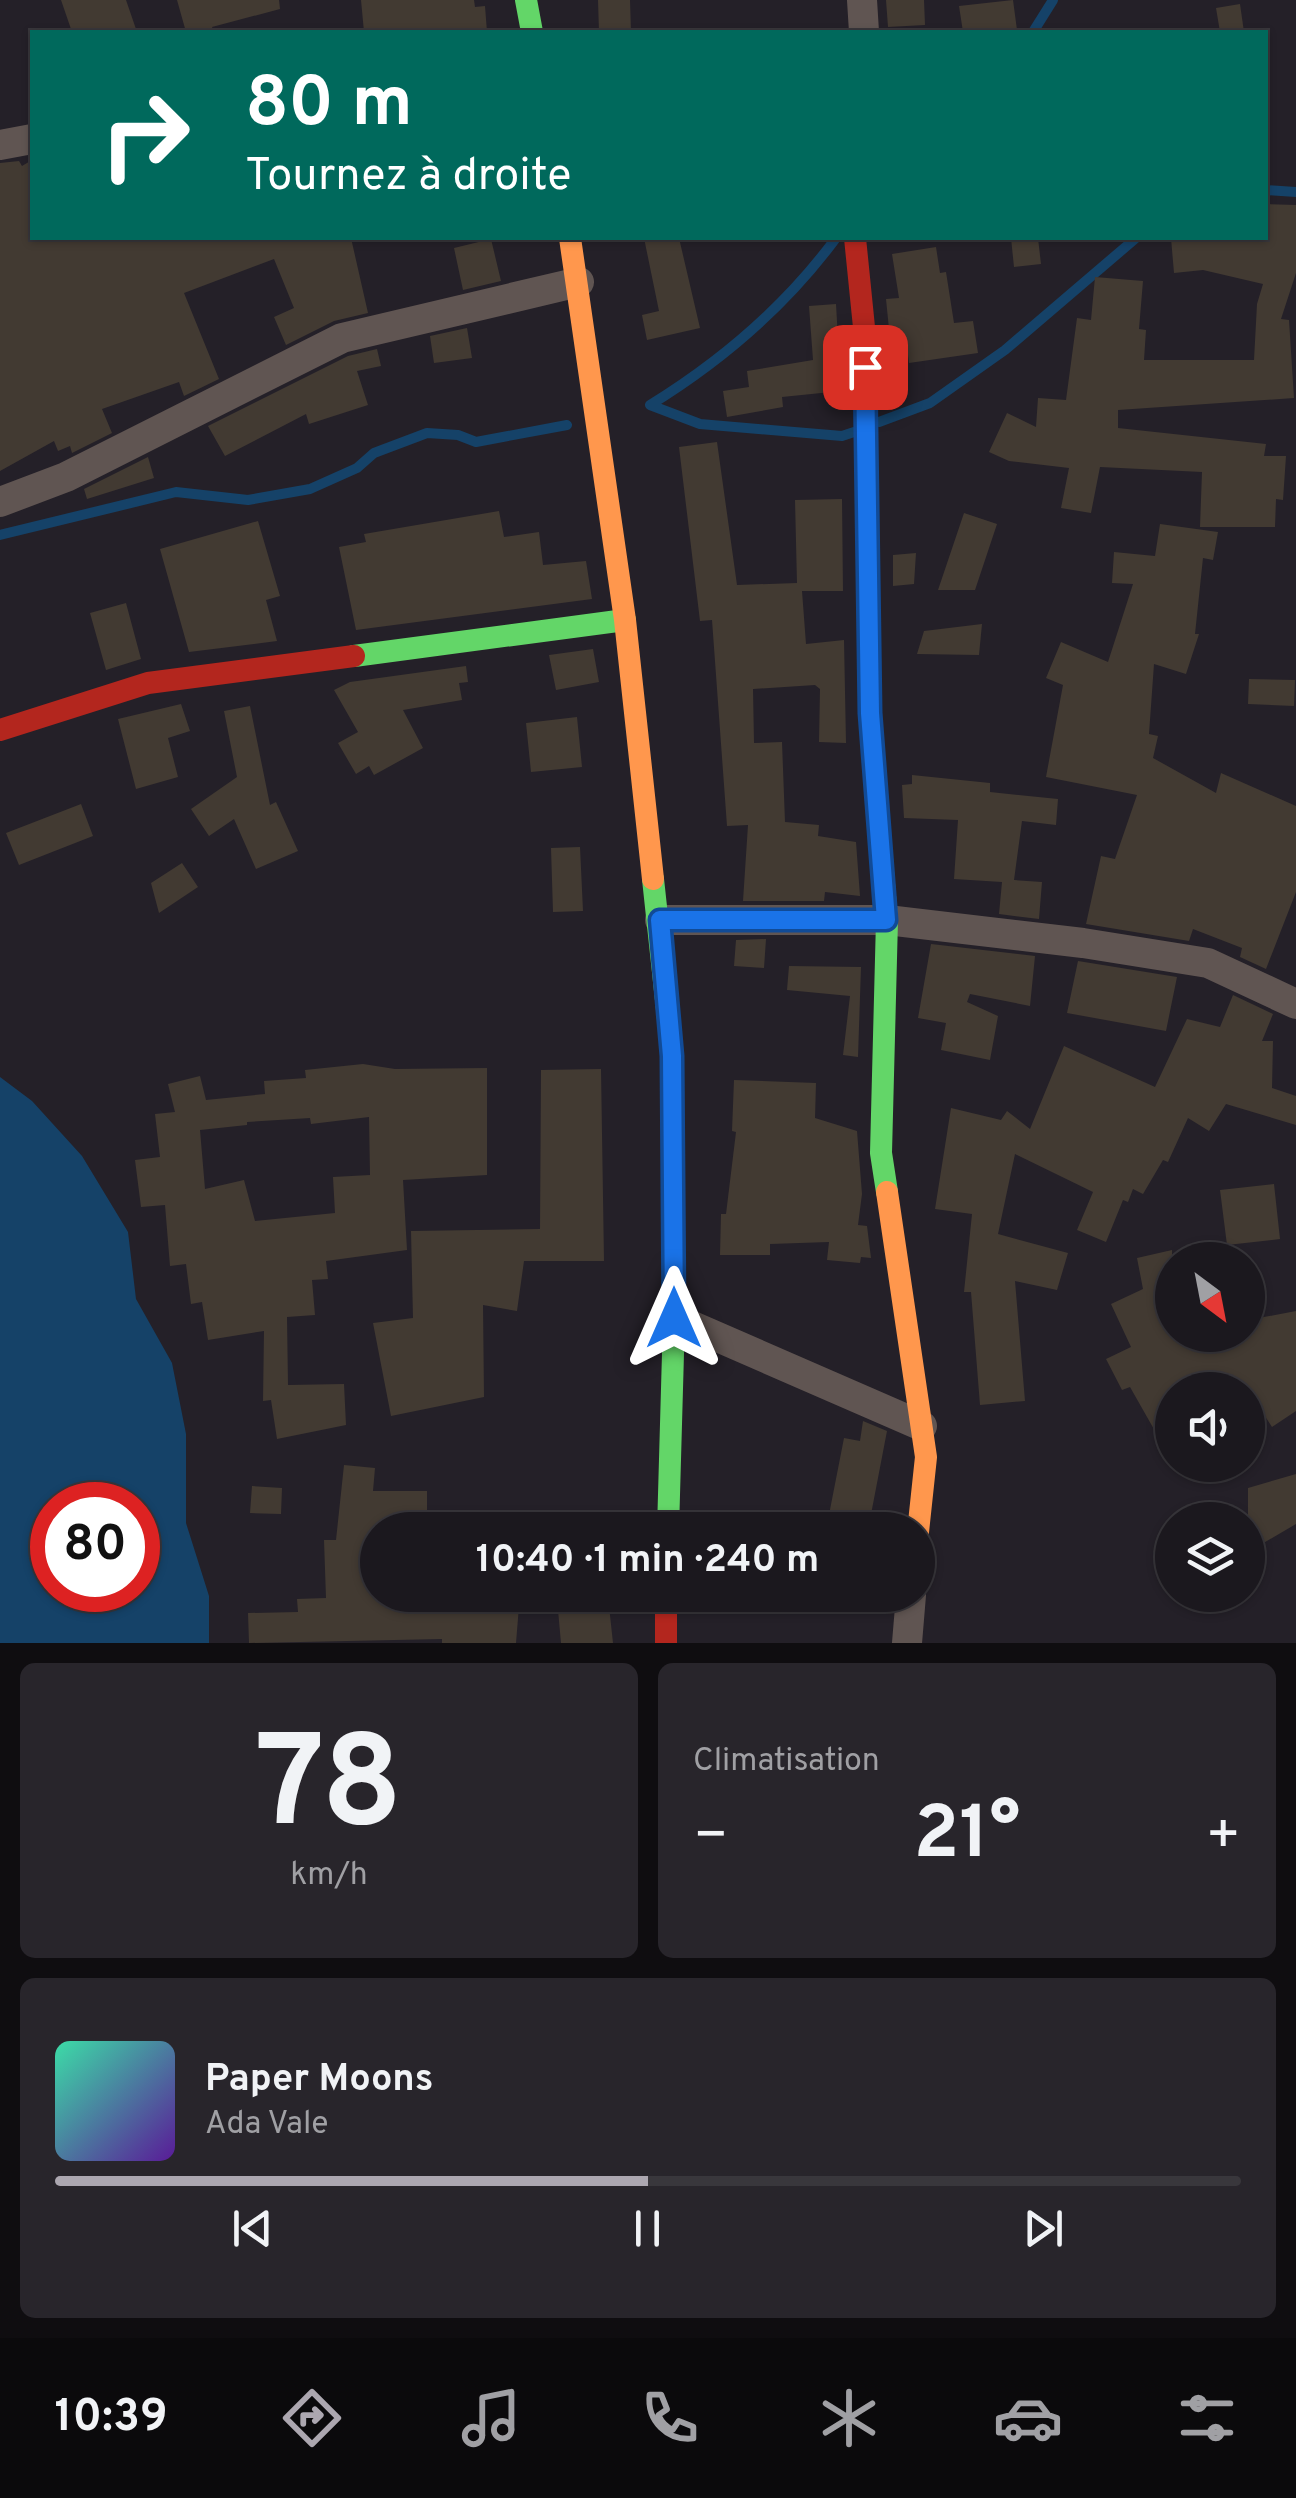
<!DOCTYPE html>
<html lang="fr">
<meta charset="utf-8">
<style>
body{margin:0;font-family:Overpass,sans-serif;background:#28252b;color:#f1f3f6;height:100vh;display:flex;flex-direction:column;font-size:38px;white-space:nowrap}
*{box-sizing:border-box;margin:0}
p{font-size:32px;color:#a0a0a4}
.icon{flex:none;width:55px;height:55px;fill:none;stroke:currentColor;stroke-width:2;stroke-linecap:round;stroke-linejoin:round}
.map{position:relative;height:1643px;overflow:hidden}
.sheet{display:flex;flex-direction:column;gap:20px;padding:20px;background:#0f0d10;flex:1}
.sheet>*{flex:none}
.banner{position:absolute;left:30px;top:30px;width:1238px;height:210px;border-radius:0px;box-shadow:0 2px 8px #0004,0 0 0 2px #39373c;background:#00695c;color:#fff;overflow:hidden}
.needle{width:65px;rotate:148deg}
.controls{position:absolute;left:1155px;top:1242px;display:grid;gap:20px}
.controls a{display:grid;place-items:center;width:110px;height:110px;border-radius:50%;background:#1b181e;box-shadow:0 2px 8px #0004,0 0 0 2px #39373c;font-size:50px}
.speed{position:absolute;left:30px;top:1482px;display:flex;gap:20px;font-size:50px;font-weight:700;text-align:center}
.speed>*{display:grid;place-content:center;width:130px;height:130px;border-radius:50%;background:#1b181e;box-shadow:0 2px 8px #0004,0 0 0 2px #39373c;line-height:1}
.speed .limit{border:15px solid #d22;background:#fff;color:#111}
.pin{position:absolute;display:grid;place-items:center;width:85px;height:85px;color:#fff;margin:-42px;border-radius:20px;box-shadow:0 5px 15px #0006}
.me{position:absolute;width:110px;margin:-55px;rotate:0deg;stroke-linejoin:round;filter:drop-shadow(0 0 8px #0008)}
.turn{display:flex;align-items:center;gap:35px;height:210px;padding:0 50px;font-size:45px}
.turn .icon{width:130px;height:130px;stroke-width:2.5}
.turn b{display:block;font-size:70px;line-height:85px}
.big{font-size:75px;font-weight:700;line-height:1.1}
.sheet .tile{flex:1;display:flex;flex-direction:column;justify-content:center;gap:15px;min-width:0;padding:0 35px;border-radius:15px;background:#28252b}
.sheet .dial{align-items:center;gap:0}
.dial b{font-size:130px;line-height:1}
.song{display:flex;align-items:center;gap:30px}
.cover{width:120px;height:120px;border-radius:15px;background:linear-gradient(135deg,hsl(160 70% 55%),hsl(270 70% 35%))}
.played{height:10px;border-radius:5px;background:linear-gradient(90deg,#aca7b0 50%,#39373c 50%)}
.keys{display:flex;justify-content:space-around;direction:ltr}
.heat{display:flex;justify-content:space-between;align-items:center;font-size:55px;direction:ltr}
.sheet .tiles{flex:1;display:grid;gap:20px;grid-template-columns:1fr 1fr}
.tile:last-child{grid-column:span 2}
.trip{position:absolute;left:360px;top:1512px;width:575px;height:100px;border-radius:50px;background:#1b181e;box-shadow:0 2px 8px #0004,0 0 0 2px #39373c;font-weight:700;line-height:100px;text-align:center}
.menu{display:flex;height:160px;justify-content:space-around;align-items:center;background:#0b0a0c;color:#a0a0a4}
.menu .icon{width:70px;height:70px}
.menu .selected{color:#aca7b0}
.menu b{font-size:45px;color:#f1f3f6}
.map>svg:first-child{display:block}
</style>
<div class="map">
<svg width="1296" height="1643" viewBox="0 0 1296 1643">
<rect width="100%" height="100%" fill="#242028"/>
<path fill="#154268" fill-rule="evenodd" d="M0 1077 32 1101 82 1156 128 1232 136 1299 172 1363 186 1434V1523L209 1596V1643H0ZM52 1505H138V1590H52Z"/>
<g fill="none" stroke-linecap="round" stroke-linejoin="round">
<path stroke="#154268" stroke-width="10" d="M1033 32 1053 0
M1265 190 1296 192
M650 405 700 424 842 436 854 432
M650 405C723 360 785 307 836 238
M879 422 930 403 1005 350 1136 238
M0 535 176 492 248 500 310 489 357 468 374 453 427 433 458 435 476 442 567 425"/>
</g>
<path fill="#423a32" fill-rule="evenodd" d="M61 0H126L137 32H72Z
M177 0H279L280 9 212 27 214 32H186Z
M361 0H474L475 7 485 6 487 32H364Z
M598 0H630L631 32H599Z
M886 0H924L925 25 888 27Z
M1013 0 1017 30 963 32 959 6Z
M1240 4 1244 32H1220L1216 8Z
M32 160V238H351L368 313 334 321 286 345 274 317 294 308 274 259 184 293 219 379 184 396 179 382 102 409 112 433 72 453 70 446 58 451 54 441 0 471V163L19 161 22 166Z
M1265 204 1296 205V273L1281 319 1289 320 1294 398 1118 410V428L1266 444 1264 456H1286L1283 500 1276 499 1275 527H1200L1202 472 1100 467 1091 513 1061 508 1069 468 1009 461 989 452 1007 413 1036 427 1038 398 1066 400 1077 318 1091 320 1095 277 1143 281 1139 329 1146 330 1144 360H1254L1257 304 1263 284 1203 270 1174 273 1171 238H1265Z
M644 238H679L700 328 647 340 642 315 659 311Z
M1011 238H1038L1041 264 1014 267Z
M491 239 501 281 463 290 454 248Z
M936 247 940 273 946 272 954 323 973 321 978 353 909 363 906 338 890 339 886 299 899 298 892 254Z
M836 304 841 391 782 397 783 407 727 417 723 391 749 387 747 371 813 360 809 306Z
M467 328 472 358 434 363 430 336Z
M377 349 381 366 357 371 368 405 309 424 306 414 225 456 208 426 348 356Z
M717 442 737 585 797 583 795 500 842 499 843 591H802L806 644 844 640 846 743 819 742 820 689 815 685 753 689 754 743 782 742 785 822 819 825 818 836 856 842 860 896 825 892 824 901H743L748 825 727 826 712 620 700 621 679 447Z
M148 457 154 478 87 499 84 489Z
M499 511 504 537 539 532 543 565 586 561 592 599 356 630 339 547 366 542 364 534Z
M964 513 997 524 975 590H938Z
M258 521 280 596 266 600 277 641 189 652 160 549Z
M1160 524 1218 532 1213 560 1203 558 1195 634H1199L1186 674 1154 664 1149 734 1158 736 1153 758 1216 793 1221 773 1296 806V892L1266 969 1240 957 1242 948 1193 929 1189 941 1086 924 1101 856 1115 859 1137 795 1046 777 1063 685 1046 678 1061 642 1108 662 1133 584 1112 583 1114 552 1155 556Z
M916 553 914 584 893 586V555Z
M126 603 141 659 106 670 90 613Z
M982 624 979 655 917 654 924 631Z
M593 649 599 682 556 690 549 655Z
M466 666 468 682 459 683 462 700 403 710 423 748 374 775 369 766 356 774 338 743 358 732 334 690 350 682Z
M1249 679 1295 680 1294 706 1248 704Z
M181 704 190 731 168 738 178 777 136 789 118 719Z
M250 706 270 805 276 802 298 851 256 869 234 819 209 836 191 809 237 777 224 711Z
M577 717 582 767 531 772 526 723Z
M912 775 990 783V792L1058 799 1056 825 1022 821 1014 880 1042 882 1039 919 999 914 1002 882 954 879 958 820 904 818 902 785 912 784Z
M81 804 93 836 19 865 6 833Z
M580 847 583 911 553 912 551 848Z
M182 863 198 887 159 913 151 883Z
M766 939 764 968 734 966 736 940Z
M931 944 1035 956 1030 1006 970 994 967 1002 998 1016 990 1060 941 1050 946 1023 918 1018Z
M1078 961 1177 977 1166 1031 1067 1013Z
M789 966 861 967 858 1057 843 1055 850 996 787 990Z
M1233 995 1273 1014 1262 1041H1273L1272 1088 1296 1096V1125L1226 1104 1209 1131 1188 1118 1168 1162 1163 1160 1143 1194 1133 1189 1128 1202 1123 1200 1106 1242 1077 1230 1093 1192 1015 1154 998 1234 1068 1253 1057 1290 1015 1281 1025 1401 980 1405 971 1292H964L972 1214 935 1209 951 1108 1001 1120 1007 1111 1030 1129 1064 1046 1155 1087 1187 1019 1220 1027Z
M363 1064 395 1069 487 1068V1175L403 1180 407 1250 326 1261 328 1279 312 1280 315 1315 287 1317 288 1385 344 1384 346 1425 277 1439 271 1400 263 1401 264 1331 208 1340 202 1302 191 1304 186 1264 170 1266 165 1205 141 1207 135 1160 160 1157 155 1114 175 1112 168 1084 200 1076 206 1100 265 1094 264 1081 306 1078 305 1070ZM369 1117 370 1175 333 1177 335 1213 255 1221 244 1180 205 1189 200 1130 247 1125V1122L310 1118 311 1124Z
M601 1069 604 1261H524L517 1311 483 1305 484 1397 391 1416 373 1323 413 1318 411 1231 540 1229 541 1070Z
M734 1080 816 1083 815 1118 857 1131 862 1194 858 1225 867 1226 871 1258 861 1257 860 1263 827 1260 829 1242 770 1244V1255H720L721 1214H726L736 1132 732 1131Z
M1274 1184 1280 1239 1227 1245 1220 1190Z
M1172 1250V1335H1248V1320L1296 1311V1411L1272 1427 1248 1390H1172V1461L1130 1387 1122 1390 1106 1359 1131 1347 1111 1304 1143 1289 1137 1258Z
M863 1421 887 1431 868 1530H826L844 1438 860 1441Z
M344 1465 375 1468 373 1491H427V1518L412 1521 413 1530H378V1595L519 1606 516 1643H442V1639L249 1643 248 1613 298 1612 297 1599 326 1598 324 1540H336Z
M1296 1474V1524L1248 1552V1488Z
M252 1486 282 1488 281 1514 250 1513Z
M609 1606 613 1643H561L558 1610Z"/>
<g fill="none" stroke-linecap="round" stroke-linejoin="round">
<path stroke="#605552" stroke-width="30" d="M862 0 864 32
M0 145 32 139
M0 502 66 477 342 338 579 282
M660 920H887L1083 943 1208 963 1296 1004
M674 1318 922 1426
M907 1643 911 1595"/>
<path stroke="#63d668" stroke-width="22" d="M526 0 532 32
M867 501 870 713 887 920 881 1153 887 1192
M354 656 625 620
M653 879 672 1056 674 1318 668 1530"/>
<path stroke="#ff974d" stroke-width="22" d="M570 238 625 620 653 879
M887 1192 926 1457 918 1532"/>
<path stroke="#b3261e" stroke-width="22" d="M855 238 865 337 867 501
M0 730 148 683 354 656
M666 1595V1643"/>
</g>
<g fill="none" stroke-linecap="round" stroke-linejoin="round">
<defs>
<path id="route" d="M674 1318 672 1056 660 920H886L870 713 865 367"/>
</defs>
<use href="#route" stroke="#114b97" stroke-width="25"/>
<use href="#route" stroke="#1a73e8" stroke-width="18"/>
</g>
</svg>
<div class="controls">
<a><svg class="needle" viewBox="-14 -14 28 28"><path d="M0-13l5 13h-10z" fill="#e53935"/><path d="M0 13l5-13h-10z" fill="#a0a0a4"/></svg></a>
<a><svg class="icon" aria-label="sound" viewBox="0 0 24 24"><path d="M4 9h4l5-4v14l-5-4H4zM17 9q2 3 0 6"/></svg></a>
<a><svg class="icon" aria-label="layers" viewBox="0 0 24 24"><path d="M12 4l9 5-9 5-9-5zM3 14l9 5 9-5"/></svg></a>
</div>
<div class="speed"><div class="limit">80</div></div>
<div class="pin" style="left:865px;top:367px;background:#d93025"><svg class="icon" aria-label="arrive" viewBox="0 0 24 24"><path d="M6 21V4h12l-3 4 3 4H6"/></svg></div>
<svg class="me" style="left:674px;top:1318px" viewBox="-20 -20 40 40"><path d="M0-17L14 15 0 8-14 15z" fill="#1a73e8" stroke="#fff" stroke-width="4"/></svg>
<div class="trip">10:40 · 1 min · 240 m</div>
<div class="banner">
<div class="turn"><svg class="icon" aria-label="right" viewBox="0 0 24 24"><path d="M7 20v-9h11M14 6l5 5-5 5"/></svg><div><b>80 m</b>Tournez à droite</div></div>
</div>
</div>
<section class="sheet">
<div class="tiles">
<div class="tile dial"><b>78</b><p>km/h</p></div>
<div class="tile"><p>Climatisation</p>
<div class="heat"><a>−</a><b class="big">21°</b><a>+</a></div>
</div>
<div class="tile">
<div class="song"><i class="cover"></i><div><b>Paper Moons</b><p>Ada Vale</p></div></div>
<div class="played"></div>
<div class="keys"><svg class="icon" aria-label="previous" viewBox="0 0 24 24"><path d="M18 5L8 12l10 7zM5 5v14"/></svg><svg class="icon" aria-label="pause" viewBox="0 0 24 24"><path d="M8 5v14M16 5v14"/></svg><svg class="icon" aria-label="next" viewBox="0 0 24 24"><path d="M6 5l10 7-10 7zM19 5v14"/></svg></div>
</div>
</div>
</section>
<nav class="menu">
<b>10:39</b>
<svg class="icon selected" aria-label="directions" viewBox="0 0 24 24"><path d="M12 3l9 9-9 9-9-9zM9 14v-3h6M13 9l2 2-2 2"/></svg>
<svg class="icon" aria-label="music" viewBox="0 0 24 24"><path d="M9 18V5l10-2v13"/><circle cx="6" cy="18" r="3"/><circle cx="16" cy="16" r="3"/></svg>
<svg class="icon" aria-label="phone" viewBox="0 0 24 24"><path d="M5 4h4l2 5-3 2q2 4 5 5l2-3 5 2v4C11 20 4 13 5 4z"/></svg>
<svg class="icon" aria-label="climate" viewBox="0 0 24 24"><path d="M12 3v18M4 7l16 10M4 17L20 7"/></svg>
<svg class="icon" aria-label="car" viewBox="0 0 24 24"><path d="M5 17H2v-5l4-1 3-4h7l3 4 3 1v5h-3M9 17h6M6 11h13"/><circle cx="7" cy="17" r="2"/><circle cx="17" cy="17" r="2"/></svg>
<svg class="icon" aria-label="filters" viewBox="0 0 24 24"><path d="M4 7h16M4 17h16"/><circle cx="9" cy="7" r="2"/><circle cx="15" cy="17" r="2"/></svg>
</nav>
